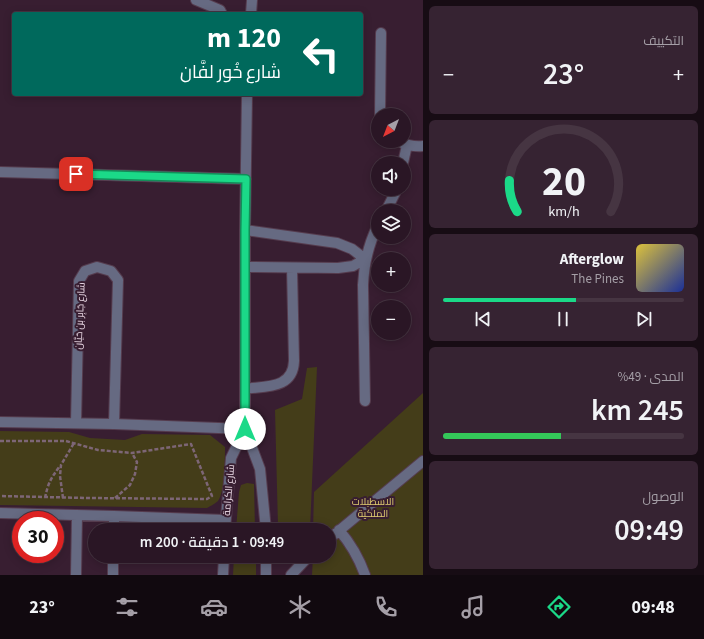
<!DOCTYPE html>
<html lang="ar">
<meta charset="utf-8">
<style>
body{margin:0;font-family:"Source Sans 3",Cairo,sans-serif;background:#362332;color:#f1f3f6;direction:rtl;height:100vh;display:flex;flex-direction:column;font-size:15px;white-space:nowrap}
*{box-sizing:border-box;margin:0}
p{font-size:13px;color:#a59fa7}
.icon{flex:none;width:22px;height:22px;fill:none;stroke:currentColor;stroke-width:2;stroke-linecap:round;stroke-linejoin:round}
.map{position:relative;flex:1;overflow:hidden;direction:ltr}
.details{display:flex;flex-direction:column;gap:6px;padding:6px;background:#170c14;width:281px}
.details>*{flex:none}
.hud{position:absolute;left:12px;top:12px;width:351px;height:84px;border-radius:4px;box-shadow:0 2px 10px #0003,0 0 0 1px #463542;direction:rtl;background:#00695c;color:#fff;overflow:hidden}
.needle{width:26px;rotate:222deg}
.controls{position:absolute;left:371px;top:108px;display:grid;gap:8px}
.controls a{display:grid;place-items:center;width:40px;height:40px;border-radius:50%;background:#2a1625;box-shadow:0 2px 10px #0003,0 0 0 1px #463542;font-size:20px}
.speed{position:absolute;left:12px;top:511px;display:flex;gap:8px;font-size:20px;font-weight:700;text-align:center}
.speed>*{display:grid;place-content:center;width:52px;height:52px;border-radius:50%;background:#2a1625;box-shadow:0 2px 10px #0003,0 0 0 1px #463542;line-height:1}
.speed .limit{border:6px solid #d22;background:#fff;color:#111}
.pin{position:absolute;display:grid;place-items:center;width:34px;height:34px;color:#fff;margin:-17px;border-radius:8px;box-shadow:0 2px 6px #0006}
.me{position:absolute;width:44px;margin:-22px;rotate:0deg;stroke-linejoin:round;filter:drop-shadow(0 0 3px #0008)}
.turn{display:flex;align-items:center;gap:14px;height:84px;padding:0 16px;font-size:18px}
.turn .icon{width:52px;height:52px;stroke-width:2.5}
.turn b{display:block;font-size:28px;line-height:34px}
.big{font-size:30px;font-weight:600;line-height:1.1}
.details .widget{flex:1;display:flex;flex-direction:column;justify-content:center;gap:6px;min-width:0;padding:0 14px;border-radius:6px;background:#362332}
.details .dial{align-items:center;gap:0}
.dial svg{height:104px;overflow:visible;fill:none;stroke:#463542;stroke-width:7;stroke-linecap:round;text-anchor:middle}
.dial text{fill:#f1f3f6;stroke:none}
.song{display:flex;align-items:center;gap:12px}
.cover{width:48px;height:48px;border-radius:6px;background:linear-gradient(135deg,hsl(50 70% 55%),hsl(230 70% 35%))}
.played{height:4px;border-radius:2px;background:linear-gradient(90deg,#1bd988 55%,#463542 55%)}
.keys{display:flex;justify-content:space-around;direction:ltr}
.heat{display:flex;justify-content:space-between;align-items:center;font-size:22px;direction:ltr}
.charge{height:6px;border-radius:3px;background:linear-gradient(90deg,#34c759 49%,#463542 0)}
.trip{position:absolute;left:88px;top:523px;width:248px;height:40px;border-radius:20px;background:#2a1625;box-shadow:0 2px 10px #0003,0 0 0 1px #463542;font-weight:600;line-height:40px;text-align:center;direction:rtl}
.menu{display:flex;height:64px;justify-content:space-around;align-items:center;background:#11090f;color:#a59fa7}
.menu .icon{width:28px;height:28px}
.menu .on{color:#1bd988}
.menu b{font-size:18px;color:#f1f3f6}
main{display:flex;flex:1;min-height:0}
.map>svg:first-child{display:block}
</style>
<main>
<section class="details">
<div class="widget"><p>التكييف</p>
<div class="heat"><a>−</a><b class="big">23°</b><a>+</a></div>
</div>
<div class="widget dial"><svg viewBox="0 0 100 80">
<path d="M14 69A42 42 0 1 1 86 69"/>
<path d="M14 69A42 42 0 0 1 8 45" stroke="#1bd988"/>
<text x="50" y="56" font-size="32" font-weight="700">20</text>
<text x="50" y="72" font-size="11">km/h</text>
</svg></div>
<div class="widget">
<div class="song"><i class="cover"></i><div><b>Afterglow</b><p>The Pines</p></div></div>
<div class="played"></div>
<div class="keys"><svg class="icon" aria-label="previous" viewBox="0 0 24 24"><path d="M18 5L8 12l10 7zM5 5v14"/></svg><svg class="icon" aria-label="pause" viewBox="0 0 24 24"><path d="M8 5v14M16 5v14"/></svg><svg class="icon" aria-label="next" viewBox="0 0 24 24"><path d="M6 5l10 7-10 7zM19 5v14"/></svg></div>
</div>
<div class="widget"><p>المدى · 49%</p><b class="big">245 km</b><div class="charge"></div></div>
<div class="widget"><p>الوصول</p><b class="big">09:49</b></div>
</section>
<div class="map">
<svg width="423" height="575" viewBox="0 0 423 575">
<rect width="100%" height="100%" fill="#381e31"/>
<path fill="#443d19" d="M317 367 310 530H279L278 526 275 410 302 399 307 368Z
M423 393V575H312L313 556H329V530H313L314 492Z
M0 431 69 432 90 438 125 440 142 434 210 435 225 447C225 458 225 492 218 501 215 504 210 506 207 508L0 505Z
M247 483 254 484 255 530H236L239 492 241 485Z
M234 556H256V575H233Z"/>
<g fill="none" stroke-linecap="round" stroke-linejoin="round">
<defs>
<path id="minor" d="M196 0 220 10 222 14
M251 14 252 0
M247 94 245 230V429L260 469 266 530
M380 115 381 33
M398 141C406 145 413 147 423 146
M403 163 407 145
M0 172 246 179
M386 211 397 189
M245 230 337 243 352 249 365 259 353 266 338 268 245 267
M245 389C266 386 293 389 294 361L292 268
M365 401 363 285C364 263 368 245 378 225
M0 422 114 424 245 429
M76 423 79 281 85 271 97 267 111 271 118 280 114 424
M0 513 114 516 225 520
M114 530V516
M225 530 231 458 245 429
M339 530C351 544 359 558 365 575
M329 539 423 461
M76 575 77 515
M113 575V556
M223 575 224 556
M266 575V556
M291 575 309 556"/>
</defs>
<use href="#minor" stroke="#553c4e" stroke-width="12"/>
<path stroke="#7d6676" stroke-width="2.5" stroke-dasharray="4 2" stroke-linecap="butt" d="M0 441H66L98 450 132 453 191 444 212 496 207 499 88 498 0 496
M45 498C48 483 51 478 60 466
M63 498 60 476 61 465 74 443
M115 498 130 485 135 474 137 462 132 453"/>
<use href="#minor" stroke="#666a82" stroke-width="10"/>
</g>
<g fill="none" stroke-linecap="round" stroke-linejoin="round">
<defs>
<path id="route" d="M76 174 246 179 245 230V429"/>
</defs>
<use href="#route" stroke="#128d58" stroke-width="10"/>
<use href="#route" stroke="#1bd988" stroke-width="7"/>
</g>
<g text-anchor="middle" stroke-width="4" stroke-linejoin="round" paint-order="stroke">
<g font-size="10" fill="#ebdae6" stroke="#381e31">
<text transform="translate(79 316) rotate(-87)" y="4">شارع جَابِر بن حَيَّان</text>
<text transform="translate(228 490) rotate(-85)" y="4">شارع الكرامة</text>
</g>
<g font-size="10" fill="#e1cd71" stroke="#381e31">
<text x="373" y="505">الاسطبلات<tspan x="373" dy="12">الملكية</tspan></text>
</g>
</g>
</svg>
<div class="controls">
<a><svg class="needle" viewBox="-14 -14 28 28"><path d="M0-13l5 13h-10z" fill="#e53935"/><path d="M0 13l5-13h-10z" fill="#a59fa7"/></svg></a>
<a><svg class="icon" aria-label="sound" viewBox="0 0 24 24"><path d="M4 9h4l5-4v14l-5-4H4zM17 9q2 3 0 6"/></svg></a>
<a><svg class="icon" aria-label="layers" viewBox="0 0 24 24"><path d="M12 4l9 5-9 5-9-5zM3 14l9 5 9-5"/></svg></a>
<a>+</a>
<a>−</a>
</div>
<div class="speed"><div class="limit">30</div></div>
<div class="pin" style="left:76px;top:174px;background:#d93025"><svg class="icon" aria-label="arrive" viewBox="0 0 24 24"><path d="M6 21V4h12l-3 4 3 4H6"/></svg></div>
<svg class="me" style="left:245px;top:429px" viewBox="-20 -20 40 40"><circle r="19" fill="#fff"/><path d="M0-13L10 11 0 6-10 11z" fill="#1bd988"/></svg>
<div class="trip">09:49 · 1 دقيقة · 200 m</div>
<div class="hud">
<div class="turn"><svg class="icon" aria-label="left" viewBox="0 0 24 24"><path d="M17 20v-9H6M10 6l-5 5 5 5"/></svg><div><b>120 m</b>شارع خُور لفَّان</div></div>
</div>
</div>
</main>
<nav class="menu">
<b>09:48</b>
<svg class="icon on" aria-label="directions" viewBox="0 0 24 24"><path d="M12 3l9 9-9 9-9-9zM9 14v-3h6M13 9l2 2-2 2"/></svg>
<svg class="icon" aria-label="music" viewBox="0 0 24 24"><path d="M9 18V5l10-2v13"/><circle cx="6" cy="18" r="3"/><circle cx="16" cy="16" r="3"/></svg>
<svg class="icon" aria-label="phone" viewBox="0 0 24 24"><path d="M5 4h4l2 5-3 2q2 4 5 5l2-3 5 2v4C11 20 4 13 5 4z"/></svg>
<svg class="icon" aria-label="climate" viewBox="0 0 24 24"><path d="M12 3v18M4 7l16 10M4 17L20 7"/></svg>
<svg class="icon" aria-label="car" viewBox="0 0 24 24"><path d="M5 17H2v-5l4-1 3-4h7l3 4 3 1v5h-3M9 17h6M6 11h13"/><circle cx="7" cy="17" r="2"/><circle cx="17" cy="17" r="2"/></svg>
<svg class="icon" aria-label="filters" viewBox="0 0 24 24"><path d="M4 7h16M4 17h16"/><circle cx="9" cy="7" r="2"/><circle cx="15" cy="17" r="2"/></svg>
<b>23°</b>
</nav>
